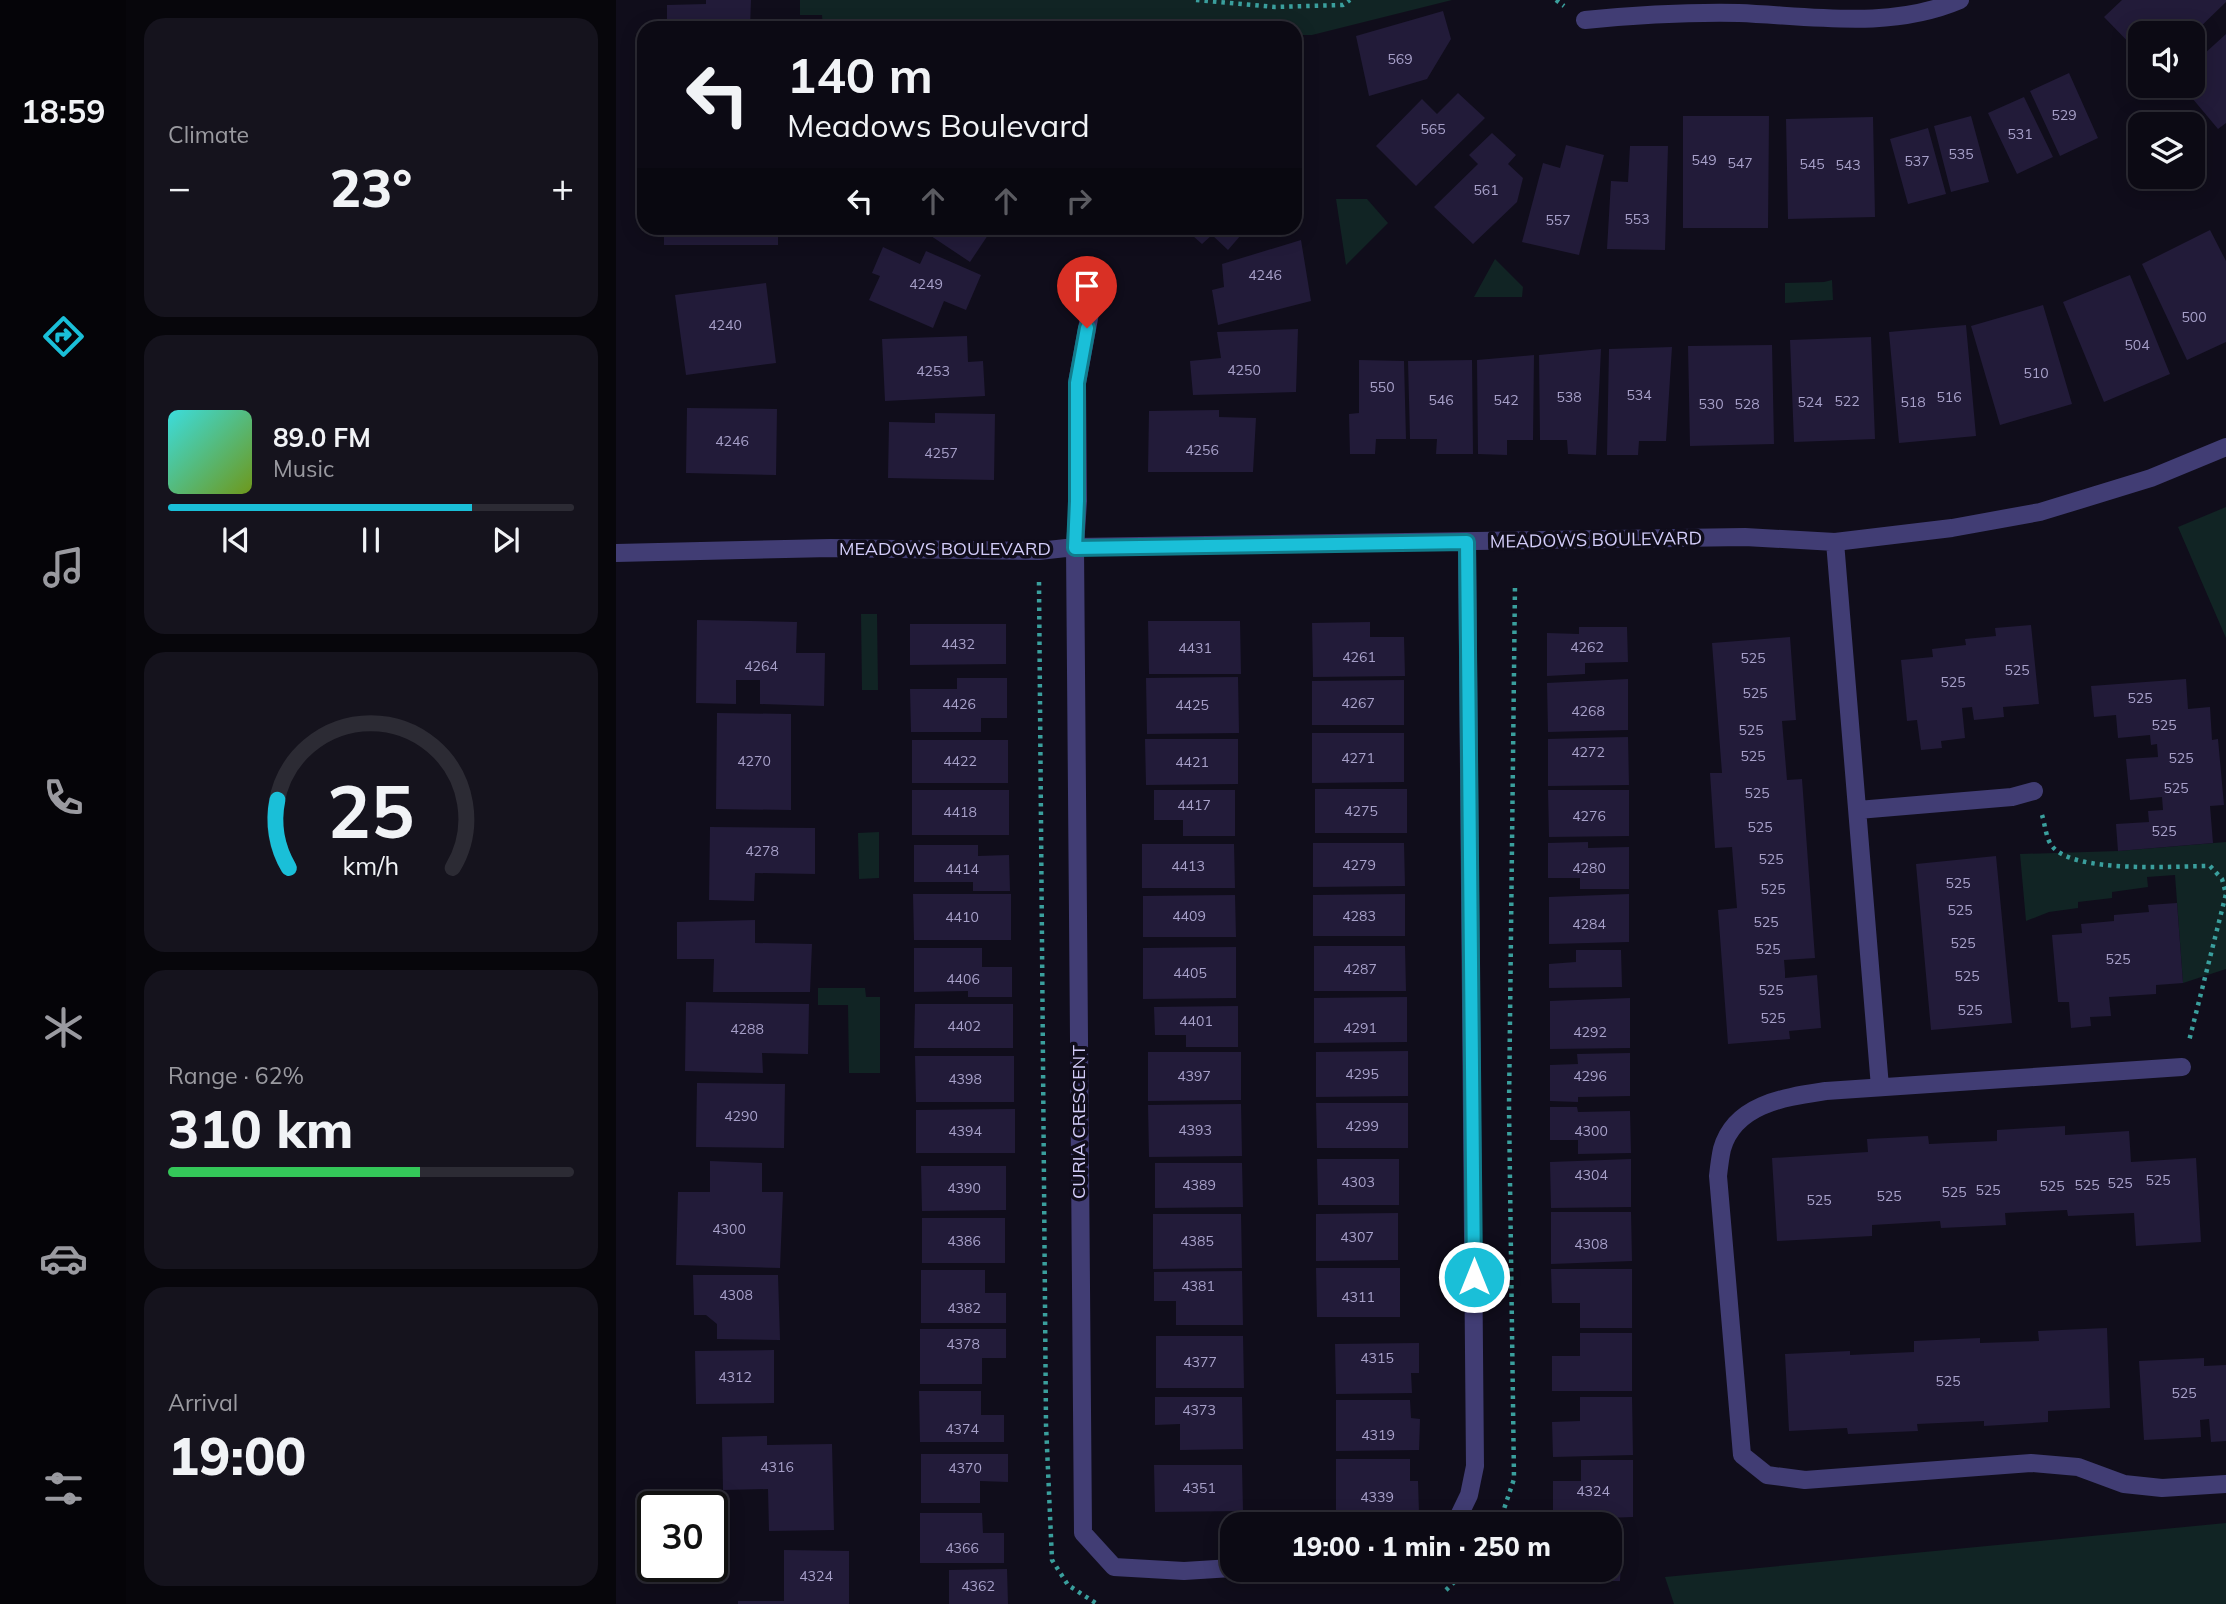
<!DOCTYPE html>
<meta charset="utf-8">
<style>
body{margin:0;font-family:Mulish,sans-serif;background:#15131d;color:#f1f3f6;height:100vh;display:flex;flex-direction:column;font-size:26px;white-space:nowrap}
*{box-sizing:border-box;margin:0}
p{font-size:23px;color:#9a9aa0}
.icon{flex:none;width:38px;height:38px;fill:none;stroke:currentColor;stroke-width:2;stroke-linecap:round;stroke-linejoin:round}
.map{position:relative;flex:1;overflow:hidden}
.drawer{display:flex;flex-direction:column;gap:18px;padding:18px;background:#07060b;width:490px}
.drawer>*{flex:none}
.guide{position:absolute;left:21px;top:21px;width:665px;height:214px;border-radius:21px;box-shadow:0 4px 18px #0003,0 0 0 2px #2c2b34;background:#0c0a14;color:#f1f3f6;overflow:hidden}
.fabs{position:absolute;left:1512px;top:21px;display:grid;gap:14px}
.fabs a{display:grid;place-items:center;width:77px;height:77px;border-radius:14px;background:#0c0a14;box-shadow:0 4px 18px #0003,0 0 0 2px #2c2b34;font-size:35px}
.speed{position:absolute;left:21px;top:1491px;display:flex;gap:14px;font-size:35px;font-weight:700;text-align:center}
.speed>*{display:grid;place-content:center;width:91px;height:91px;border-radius:50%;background:#0c0a14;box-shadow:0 4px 18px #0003,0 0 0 2px #2c2b34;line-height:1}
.speed .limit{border:4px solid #111;border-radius:10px;background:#fff;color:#111}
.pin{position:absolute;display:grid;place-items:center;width:60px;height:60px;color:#fff;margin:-72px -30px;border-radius:50% 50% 50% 0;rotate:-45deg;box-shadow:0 0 7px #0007}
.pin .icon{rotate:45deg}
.me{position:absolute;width:77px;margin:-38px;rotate:0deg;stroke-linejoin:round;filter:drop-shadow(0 0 5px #0008)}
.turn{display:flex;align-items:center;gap:24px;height:147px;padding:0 35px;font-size:32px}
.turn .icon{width:91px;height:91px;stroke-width:2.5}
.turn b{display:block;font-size:49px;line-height:60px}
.lanes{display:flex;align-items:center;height:66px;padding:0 35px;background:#0003;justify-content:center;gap:35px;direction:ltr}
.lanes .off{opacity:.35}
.big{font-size:52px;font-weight:800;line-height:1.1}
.drawer .widget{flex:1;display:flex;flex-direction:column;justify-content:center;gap:10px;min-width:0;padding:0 24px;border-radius:21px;background:#15131d}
.drawer .dial{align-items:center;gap:0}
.dial svg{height:182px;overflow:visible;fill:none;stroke:#2c2b34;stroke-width:7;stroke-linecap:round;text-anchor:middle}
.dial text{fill:#f1f3f6;stroke:none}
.song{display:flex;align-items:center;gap:21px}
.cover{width:84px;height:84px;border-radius:10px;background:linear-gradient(135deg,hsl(180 70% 55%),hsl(80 70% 35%))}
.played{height:7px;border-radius:4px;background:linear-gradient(90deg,#1abfd8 75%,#2c2b34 75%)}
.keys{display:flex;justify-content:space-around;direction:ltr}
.heat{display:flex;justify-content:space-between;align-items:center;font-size:38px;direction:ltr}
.charge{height:10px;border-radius:5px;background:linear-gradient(90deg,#34c759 62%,#2c2b34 0)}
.trip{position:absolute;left:604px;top:1512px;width:402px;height:70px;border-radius:21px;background:#0c0a14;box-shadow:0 4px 18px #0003,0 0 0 2px #2c2b34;font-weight:800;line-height:70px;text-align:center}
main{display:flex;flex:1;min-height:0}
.menu{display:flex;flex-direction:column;width:126px;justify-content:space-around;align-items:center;background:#050408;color:#9a9aa0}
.menu .icon{width:49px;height:49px}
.menu .selected{color:#1abfd8}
.menu b{font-size:32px;color:#f1f3f6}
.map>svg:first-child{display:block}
</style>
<main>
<nav class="menu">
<b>18:59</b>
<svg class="icon selected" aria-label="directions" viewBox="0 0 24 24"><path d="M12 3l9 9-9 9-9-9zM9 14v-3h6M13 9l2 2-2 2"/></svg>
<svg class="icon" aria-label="music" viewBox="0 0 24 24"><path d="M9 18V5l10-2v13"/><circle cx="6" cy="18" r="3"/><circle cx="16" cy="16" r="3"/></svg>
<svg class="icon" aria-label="phone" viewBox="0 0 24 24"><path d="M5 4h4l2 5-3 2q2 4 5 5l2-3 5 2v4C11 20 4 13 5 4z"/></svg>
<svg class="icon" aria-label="climate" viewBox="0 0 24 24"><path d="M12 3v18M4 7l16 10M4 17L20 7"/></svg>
<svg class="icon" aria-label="car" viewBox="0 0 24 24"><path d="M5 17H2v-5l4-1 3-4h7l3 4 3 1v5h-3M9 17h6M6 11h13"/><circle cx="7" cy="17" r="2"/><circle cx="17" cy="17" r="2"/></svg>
<svg class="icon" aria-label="filters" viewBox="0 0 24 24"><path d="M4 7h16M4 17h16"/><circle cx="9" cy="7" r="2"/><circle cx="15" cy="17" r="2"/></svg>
</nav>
<section class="drawer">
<div class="widget"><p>Climate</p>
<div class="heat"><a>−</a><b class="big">23°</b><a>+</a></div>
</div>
<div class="widget">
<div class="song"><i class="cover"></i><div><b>89.0 FM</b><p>Music</p></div></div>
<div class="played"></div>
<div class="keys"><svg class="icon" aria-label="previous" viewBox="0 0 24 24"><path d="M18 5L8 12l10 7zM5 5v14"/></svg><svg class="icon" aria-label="pause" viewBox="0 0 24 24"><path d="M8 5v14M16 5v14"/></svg><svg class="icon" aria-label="next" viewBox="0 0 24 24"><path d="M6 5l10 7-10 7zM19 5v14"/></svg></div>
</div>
<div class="widget dial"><svg viewBox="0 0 100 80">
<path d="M14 69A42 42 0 1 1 86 69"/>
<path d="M14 69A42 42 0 0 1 9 39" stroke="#1abfd8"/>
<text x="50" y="56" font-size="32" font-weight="700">25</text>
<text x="50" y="72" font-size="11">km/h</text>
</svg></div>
<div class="widget"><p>Range · 62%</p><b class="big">310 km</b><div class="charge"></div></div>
<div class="widget"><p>Arrival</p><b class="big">19:00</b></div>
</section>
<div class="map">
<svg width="1610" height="1604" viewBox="0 0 1610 1604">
<rect width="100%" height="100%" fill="#100d1b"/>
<path fill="#112424" d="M184 0H836L696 35H679V28H207L206 15H184Z
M751 199 772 223 730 265 720 199Z
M879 259 907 287 906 297H858Z
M1216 280 1217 300 1169 303V283L1208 282Z
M1610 507V638L1562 527Z
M245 614H261L262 690H246Z
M263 832V878L243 879 242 833Z
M1610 842V969L1567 983 1559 875 1531 877 1532 887 1496 892V898L1462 902V908L1433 912 1410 921 1404 854 1502 851Z
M202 988H249L250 997H264V1073H233L232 1005H202Z
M1610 1523V1604H1058L1049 1577Z"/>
<path fill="#221b39" d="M90 0H135L134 28H51V5L90 4Z
M1506 0H1610V2L1578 33H1524V54L1488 17Z
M827 11 835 39 811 79 753 96 740 36Z
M1610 34V123L1602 129 1566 86H1577V64Z
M1453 73 1482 138 1444 156 1414 91Z
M842 93 869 118 800 186 760 146 806 99 821 114Z
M1408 97 1437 157 1401 174 1372 113Z
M1067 116H1153L1152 228H1067Z
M1355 116 1373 182 1335 192 1318 126Z
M1257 117 1259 217 1172 219 1170 119Z
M1312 128 1330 194 1292 204 1274 139Z
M876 133 900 155 892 164 907 178 901 202 857 244 818 207 862 164 853 155Z
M950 145 988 155 963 255 906 242 927 163 944 168Z
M1014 146H1052L1049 250 991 249 995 181 1012 182Z
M48 228H162V245H48Z
M303 228H367L374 232 354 262Z
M568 228H631L612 250 596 235 586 244Z
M1594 230 1610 261V342L1571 360 1526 264Z
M685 240 695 301 602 325 596 290 608 287 606 264Z
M267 247 304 264 310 251 365 275 350 310 328 301 317 328 253 300 264 276 256 273Z
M1514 275 1554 374 1488 402 1447 302Z
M150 283 160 363 70 375 59 295Z
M1427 305 1456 404 1384 425 1355 326Z
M1350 325 1360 436 1283 443 1273 332Z
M682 329 680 392 577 395 574 361 605 358 601 332Z
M351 336 352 362 367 361 369 396 269 401 266 339Z
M1255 337 1259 439 1178 442 1174 340Z
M1156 345 1158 444 1074 446 1072 346Z
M1056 347 1050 441H1023L1022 455H991L993 349Z
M985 349 980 455 952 454 951 440H924L923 355Z
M918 355 917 440H891V455L862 454 861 360Z
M743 360 788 361 790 439H760L759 454H734L733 414 743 413Z
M856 360 857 454H820L821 439H794L792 361Z
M71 408 161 409 160 475 70 473Z
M603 410V417L640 418 637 472H532L533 411Z
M319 413 379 414 378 480 272 478 273 422 319 423Z
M81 620 181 622 180 653H209L208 706 144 704V680H120V704L80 703Z
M532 621H624L625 674H533Z
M754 622V637H788L789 676 697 677 696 623Z
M294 624H390V664L294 665Z
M1415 625 1423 704 1387 707 1388 717 1358 720 1356 707 1346 708 1349 738 1325 741 1326 748 1305 750 1301 720 1291 721 1285 660 1317 657 1316 649 1350 645 1349 639 1380 636 1379 628Z
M963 627H1011L1012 662 969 663V674L931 676V633L963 634Z
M1174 637 1180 720 1166 721 1170 768 1171 780 1186 779 1199 958 1168 960 1169 972V978L1201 975 1205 1028 1173 1031 1174 1039 1112 1044 1102 910 1121 908 1116 847 1099 848 1094 773H1106L1096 643Z
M622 677 623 733 531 734 530 678Z
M341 678H391V718H365V732H295L294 689H341Z
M1012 679V730L932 732 931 683Z
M1570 679 1572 709 1594 707 1596 740 1602 739 1608 805 1594 806 1597 843 1502 851 1500 824 1533 822 1532 811 1547 810 1546 797 1514 800 1510 759 1542 757 1541 744 1535 745 1534 735 1502 738 1500 715 1478 717 1475 686Z
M788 680V725H696V681Z
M101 713 175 714V810L100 809Z
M696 733H788V782L696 783Z
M1012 737 1013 785 932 786V739Z
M529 739H622V784L530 785Z
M296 740H392V783H296Z
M699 789H791V833H699Z
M296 790H393V835H296Z
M538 790H619V836H567V820H538Z
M932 790H1013V836L933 837Z
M94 827 199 828V874L139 873 138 901 93 900Z
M972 842V848L1013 847V889H964V878H932V843Z
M697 843H788L789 886 697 887Z
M526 844H618L619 888H526Z
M298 845H362V856L393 855 394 891H357V882H298Z
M1380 856 1396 1023 1315 1030 1300 864Z
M297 894H395V940H298Z
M789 894V936H697V895Z
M1013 894V942L933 944V897Z
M619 895 620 937H527V896Z
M1561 903 1567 983 1540 985V994L1493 997 1495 1016 1474 1017 1475 1026 1455 1028 1453 1002H1442L1436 935 1466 933 1465 924 1498 921V915L1533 912 1532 905Z
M139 920V943L196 944 194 992H97L98 959H61V922Z
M698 946H789L790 991H698Z
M620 947V998L527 999V948Z
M298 948H366V967H396V997H352V991L298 992Z
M960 950H1005L1006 987 933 988V964L960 962Z
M791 997V1042L698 1043V998Z
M1014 998V1048L934 1049V1001Z
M70 1002 193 1004 192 1054 146 1053 147 1073 69 1071Z
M299 1004H397V1048H298Z
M622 1006V1047H570V1035H539L538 1007Z
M792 1051V1096L700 1097V1052Z
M532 1052H625V1100L532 1101Z
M1014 1053V1096L962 1097V1102L934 1101V1065L962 1064 961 1054Z
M299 1056H398V1102H300Z
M81 1083 169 1084 168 1148 80 1147Z
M700 1103H792V1148H701Z
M625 1104 626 1156 533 1157 532 1105Z
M934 1107H961L962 1112 1014 1111 1015 1153 962 1154V1140H934Z
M399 1109V1153H300V1110Z
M1449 1126V1135L1513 1131 1515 1162 1580 1158 1585 1242 1520 1246 1518 1213 1452 1216 1451 1210 1389 1213 1390 1225 1325 1228 1324 1221 1256 1225V1236L1161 1241 1156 1158 1252 1152 1251 1139 1312 1136 1313 1144 1381 1141V1130Z
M701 1159H783V1205H702Z
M1015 1159V1207L935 1208 934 1162Z
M94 1161 146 1163V1192H167L164 1268 60 1265 62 1192H94Z
M539 1163H626L627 1207 539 1208Z
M305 1166H390V1210L306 1211Z
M935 1212H1015L1016 1261 935 1264Z
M782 1213V1260L700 1261V1214Z
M537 1214H625L626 1268 537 1269Z
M306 1218H389V1263H306Z
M700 1268H784V1317H701Z
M935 1269H1016V1328H964V1303H936Z
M305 1270H369V1293H390V1323H305Z
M626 1271 627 1325H560V1301H538V1272Z
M77 1275H162L164 1340 101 1339V1324L90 1315H78Z
M1491 1328 1494 1408 1432 1411V1422L1368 1426V1421L1301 1424 1302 1431 1232 1434 1231 1428 1173 1431 1169 1354 1234 1351V1355L1298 1352V1341L1364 1338V1343L1423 1341 1422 1331Z
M304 1329H390V1358H366V1384H304Z
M964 1333H1016V1391H936V1356H964Z
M540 1336H627L628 1388H540Z
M803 1343V1373H795L796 1393 720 1394 719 1344Z
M158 1350V1403L80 1404 79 1351Z
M1588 1358V1366L1610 1365V1441L1595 1442 1593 1419 1584 1420 1585 1437 1528 1440 1523 1361Z
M303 1391H365V1415H388V1442H304Z
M539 1397H626L627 1449 564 1450V1424L539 1425Z
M964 1397H1016L1017 1455 937 1457 936 1422 964 1421Z
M720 1400H794L795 1418 804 1419 803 1450 720 1451Z
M151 1436V1445L216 1444 218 1530 153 1531 152 1489 107 1490 106 1437Z
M305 1454H392V1482L364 1481V1503H305Z
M720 1459H794V1481H802L803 1513H720Z
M965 1460H1017V1517L937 1520V1481H965Z
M538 1465H626L627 1511 539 1512Z
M304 1513H366L367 1533H388V1563H304Z
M994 1525H1007L1004 1581H927V1570H994Z
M168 1550 233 1551V1604H122V1601H168Z
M391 1569 392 1604H333V1570Z"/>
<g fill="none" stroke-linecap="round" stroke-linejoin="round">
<path stroke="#3a9f9d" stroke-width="4.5" stroke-dasharray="3.5 5" stroke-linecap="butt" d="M580 0 659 7 727 5 734 0
M940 0 948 6
M423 582 430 1425 436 1560 452 1585 481 1604
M1426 815C1429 824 1430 839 1436 846 1457 874 1560 866 1594 866L1606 879 1610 894 1573 1041
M883 1524 898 1479 893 1107 899 584
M830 1590 851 1570"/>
<path stroke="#413d74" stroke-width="18" d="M969 20C1020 15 1071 12 1123 13 1196 16 1274 30 1344 0
M476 302 461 383 462 501 459 547 467 1533 498 1567 568 1571 616 1568
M1219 542 1264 1087
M0 553 215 548 423 551 459 547 1129 537 1219 542 1336 528 1424 512 1535 478 1610 447
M1242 810 1396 797 1418 791
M1566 1067 1210 1091C1171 1097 1119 1103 1106 1149 1104 1158 1103 1167 1102 1176L1126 1455 1151 1475 1189 1480 1415 1463 1462 1467 1508 1484 1546 1488 1610 1484
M839 1524 853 1495 859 1466 851 542"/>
</g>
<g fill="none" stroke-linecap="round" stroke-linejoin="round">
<defs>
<path id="route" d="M471 328 461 383V501L459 548 851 542 858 1277"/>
</defs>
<use href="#route" stroke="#117c8c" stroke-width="18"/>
<use href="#route" stroke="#1abfd8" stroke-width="12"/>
</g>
<g text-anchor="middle" stroke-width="7" stroke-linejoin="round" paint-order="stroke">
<g font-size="14" fill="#a7a0c9">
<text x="784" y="64">569</text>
<text x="1448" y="120">529</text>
<text x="817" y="134">565</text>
<text x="1404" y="139">531</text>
<text x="1345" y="159">535</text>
<text x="1088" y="165">549</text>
<text x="1301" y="166">537</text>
<text x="1124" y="168">547</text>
<text x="1196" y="169">545</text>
<text x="1232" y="170">543</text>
<text x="870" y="195">561</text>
<text x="1021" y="224">553</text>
<text x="942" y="225">557</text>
<text x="649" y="280">4246</text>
<text x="310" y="289">4249</text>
<text x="1578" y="322">500</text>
<text x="109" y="330">4240</text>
<text x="1521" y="350">504</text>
<text x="628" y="375">4250</text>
<text x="317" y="376">4253</text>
<text x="1420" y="378">510</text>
<text x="766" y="392">550</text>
<text x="1023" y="400">534</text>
<text x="953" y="402">538</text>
<text x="1333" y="402">516</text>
<text x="825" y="405">546</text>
<text x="890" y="405">542</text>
<text x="1231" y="406">522</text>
<text x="1194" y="407">524</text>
<text x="1297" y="407">518</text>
<text x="1095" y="409">530</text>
<text x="1131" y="409">528</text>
<text x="116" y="446">4246</text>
<text x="586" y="455">4256</text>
<text x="325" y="458">4257</text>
<text x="342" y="649">4432</text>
<text x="971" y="652">4262</text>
<text x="579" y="653">4431</text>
<text x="743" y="662">4261</text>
<text x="1137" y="663">525</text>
<text x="145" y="671">4264</text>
<text x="1401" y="675">525</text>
<text x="1337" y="687">525</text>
<text x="1139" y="698">525</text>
<text x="1524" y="703">525</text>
<text x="742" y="708">4267</text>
<text x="343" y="709">4426</text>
<text x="576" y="710">4425</text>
<text x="972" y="716">4268</text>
<text x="1548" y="730">525</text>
<text x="1135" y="735">525</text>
<text x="972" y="757">4272</text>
<text x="1137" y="761">525</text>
<text x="742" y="763">4271</text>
<text x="1565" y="763">525</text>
<text x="138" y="766">4270</text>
<text x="344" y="766">4422</text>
<text x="576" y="767">4421</text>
<text x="1560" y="793">525</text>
<text x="1141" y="798">525</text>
<text x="578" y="810">4417</text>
<text x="745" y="816">4275</text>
<text x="344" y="817">4418</text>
<text x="973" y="821">4276</text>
<text x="1144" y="832">525</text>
<text x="1548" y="836">525</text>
<text x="146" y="856">4278</text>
<text x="1155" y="864">525</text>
<text x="743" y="870">4279</text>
<text x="572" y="871">4413</text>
<text x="973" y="873">4280</text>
<text x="346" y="874">4414</text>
<text x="1342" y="888">525</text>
<text x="1157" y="894">525</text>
<text x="1344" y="915">525</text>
<text x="573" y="921">4409</text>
<text x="743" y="921">4283</text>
<text x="346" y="922">4410</text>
<text x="1150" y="927">525</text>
<text x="973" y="929">4284</text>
<text x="1347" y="948">525</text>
<text x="1152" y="954">525</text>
<text x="1502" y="964">525</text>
<text x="744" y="974">4287</text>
<text x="574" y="978">4405</text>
<text x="1351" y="981">525</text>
<text x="347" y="984">4406</text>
<text x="1155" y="995">525</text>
<text x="1354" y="1015">525</text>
<text x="1157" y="1023">525</text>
<text x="580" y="1026">4401</text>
<text x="348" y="1031">4402</text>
<text x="744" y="1033">4291</text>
<text x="131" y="1034">4288</text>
<text x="974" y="1037">4292</text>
<text x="746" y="1079">4295</text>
<text x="578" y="1081">4397</text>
<text x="974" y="1081">4296</text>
<text x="349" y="1084">4398</text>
<text x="125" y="1121">4290</text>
<text x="746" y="1131">4299</text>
<text x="579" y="1135">4393</text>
<text x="349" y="1136">4394</text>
<text x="975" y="1136">4300</text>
<text x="975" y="1180">4304</text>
<text x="1542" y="1185">525</text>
<text x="742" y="1187">4303</text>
<text x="1504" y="1188">525</text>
<text x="583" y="1190">4389</text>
<text x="1471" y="1190">525</text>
<text x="1436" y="1191">525</text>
<text x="348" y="1193">4390</text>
<text x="1372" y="1195">525</text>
<text x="1338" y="1197">525</text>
<text x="1273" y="1201">525</text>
<text x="1203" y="1205">525</text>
<text x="113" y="1234">4300</text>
<text x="741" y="1242">4307</text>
<text x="348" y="1246">4386</text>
<text x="581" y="1246">4385</text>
<text x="975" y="1249">4308</text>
<text x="582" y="1291">4381</text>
<text x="120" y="1300">4308</text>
<text x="742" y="1302">4311</text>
<text x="348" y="1313">4382</text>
<text x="347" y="1349">4378</text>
<text x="761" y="1363">4315</text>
<text x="584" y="1367">4377</text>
<text x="119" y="1382">4312</text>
<text x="1332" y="1386">525</text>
<text x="1568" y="1398">525</text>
<text x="583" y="1415">4373</text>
<text x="346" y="1434">4374</text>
<text x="762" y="1440">4319</text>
<text x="161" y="1472">4316</text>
<text x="349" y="1473">4370</text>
<text x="583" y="1493">4351</text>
<text x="977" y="1496">4324</text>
<text x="761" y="1502">4339</text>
<text x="346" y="1553">4366</text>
<text x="200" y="1581">4324</text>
<text x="362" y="1591">4362</text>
</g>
<g font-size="18" fill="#d3cdf9" stroke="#100d1b">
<text transform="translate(980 540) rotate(-1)" y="6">MEADOWS BOULEVARD</text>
<text x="329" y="555">MEADOWS BOULEVARD</text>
<text transform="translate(463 1122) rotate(-90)" y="6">CURIA CRESCENT</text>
</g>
</g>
</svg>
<div class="fabs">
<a><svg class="icon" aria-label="sound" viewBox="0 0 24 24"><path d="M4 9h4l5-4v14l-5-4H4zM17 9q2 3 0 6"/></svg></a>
<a><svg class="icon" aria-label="layers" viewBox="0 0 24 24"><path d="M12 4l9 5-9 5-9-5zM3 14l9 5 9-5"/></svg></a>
</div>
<div class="speed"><div class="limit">30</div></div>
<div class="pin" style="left:471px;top:328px;background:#d93025"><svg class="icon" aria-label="arrive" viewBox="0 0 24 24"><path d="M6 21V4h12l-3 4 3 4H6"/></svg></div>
<svg class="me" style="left:858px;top:1277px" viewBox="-20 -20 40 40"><circle r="17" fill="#1abfd8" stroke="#fff" stroke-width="3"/><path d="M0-11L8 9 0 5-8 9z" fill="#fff"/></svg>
<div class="trip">19:00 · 1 min · 250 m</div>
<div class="guide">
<div class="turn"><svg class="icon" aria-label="left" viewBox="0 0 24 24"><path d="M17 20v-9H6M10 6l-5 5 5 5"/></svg><div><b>140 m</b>Meadows Boulevard</div></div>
<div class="lanes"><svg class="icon" aria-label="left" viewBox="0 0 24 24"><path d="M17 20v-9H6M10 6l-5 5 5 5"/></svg><svg class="icon off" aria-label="ahead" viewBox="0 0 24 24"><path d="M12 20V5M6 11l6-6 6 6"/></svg><svg class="icon off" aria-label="ahead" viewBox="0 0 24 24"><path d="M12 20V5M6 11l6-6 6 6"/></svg><svg class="icon off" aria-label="right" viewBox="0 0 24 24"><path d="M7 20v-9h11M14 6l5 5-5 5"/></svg></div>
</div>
</div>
</main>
